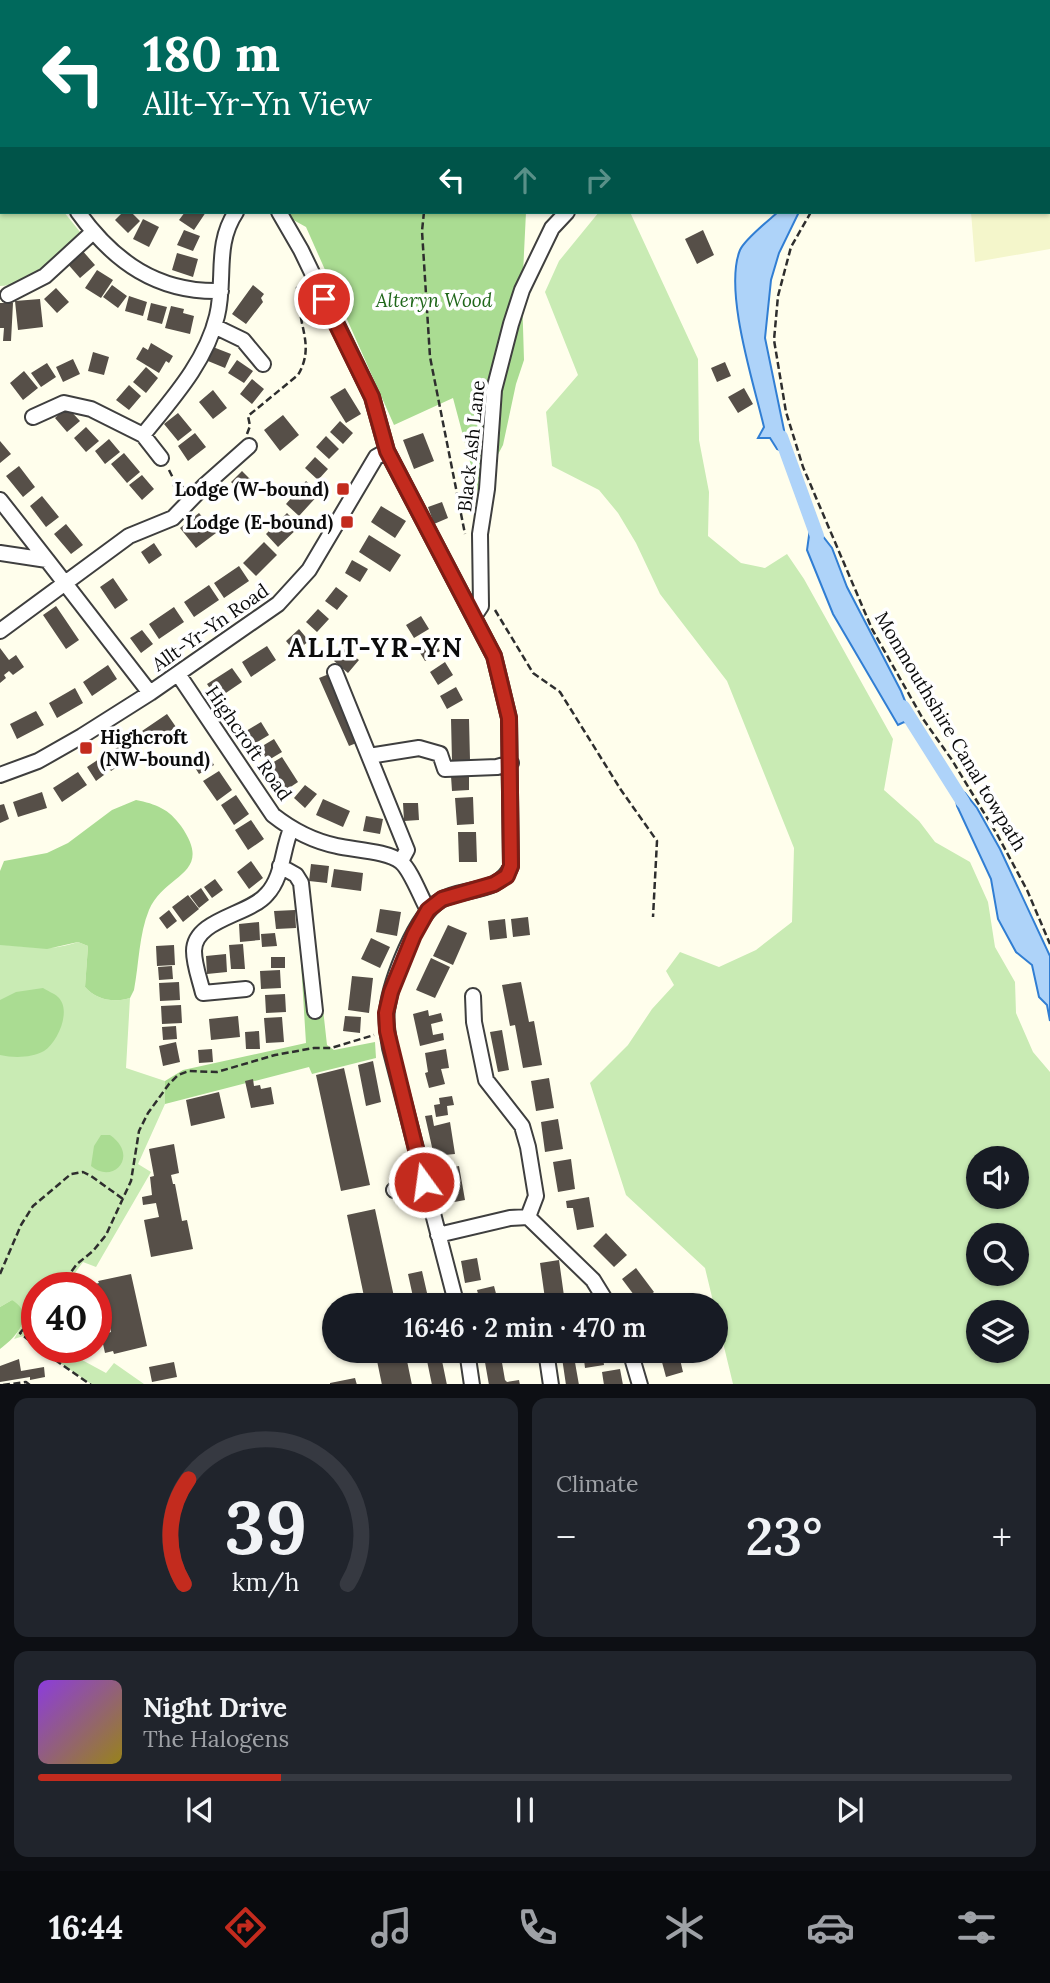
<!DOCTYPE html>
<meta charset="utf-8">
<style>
body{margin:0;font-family:Lora,serif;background:#20242c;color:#f1f3f6;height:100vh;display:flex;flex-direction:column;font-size:26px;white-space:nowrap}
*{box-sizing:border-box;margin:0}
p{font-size:23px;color:#9ea1a6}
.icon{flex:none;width:38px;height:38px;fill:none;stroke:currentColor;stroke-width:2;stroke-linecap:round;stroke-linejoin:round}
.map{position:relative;height:1384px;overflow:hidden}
.drawer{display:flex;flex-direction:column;gap:14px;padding:14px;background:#0d0f14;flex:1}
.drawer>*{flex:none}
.guide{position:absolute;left:0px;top:0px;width:1050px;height:214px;box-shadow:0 2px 5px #0004;background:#00695c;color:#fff;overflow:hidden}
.buttons{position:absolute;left:966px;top:1146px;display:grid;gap:14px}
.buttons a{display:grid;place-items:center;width:63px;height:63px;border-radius:50%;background:#171b24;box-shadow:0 2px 5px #0004;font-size:35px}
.speed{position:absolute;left:21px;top:1272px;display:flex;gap:14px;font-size:35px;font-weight:700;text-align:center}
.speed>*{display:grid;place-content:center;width:91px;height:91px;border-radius:50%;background:#171b24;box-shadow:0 2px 5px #0004;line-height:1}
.speed .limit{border:10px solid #d22;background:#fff;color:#111}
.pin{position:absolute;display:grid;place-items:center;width:60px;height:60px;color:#fff;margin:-30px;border:4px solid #fff;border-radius:50%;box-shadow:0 2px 7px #0007}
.me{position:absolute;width:77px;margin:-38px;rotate:346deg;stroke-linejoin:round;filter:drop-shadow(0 0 5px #0008)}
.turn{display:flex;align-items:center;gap:24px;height:147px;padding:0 28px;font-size:32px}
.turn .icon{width:91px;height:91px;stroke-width:2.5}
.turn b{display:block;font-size:49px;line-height:60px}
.lanes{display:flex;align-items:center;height:66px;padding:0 28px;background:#0003;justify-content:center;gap:35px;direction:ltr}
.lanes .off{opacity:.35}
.big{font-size:52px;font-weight:600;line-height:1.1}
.drawer .widget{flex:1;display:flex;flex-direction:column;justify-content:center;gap:10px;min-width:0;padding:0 24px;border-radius:14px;background:#20242c}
.drawer .dial{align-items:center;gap:0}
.dial svg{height:182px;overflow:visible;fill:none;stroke:#363941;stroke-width:7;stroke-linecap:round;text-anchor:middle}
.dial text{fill:#f1f3f6;stroke:none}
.song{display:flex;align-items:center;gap:21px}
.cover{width:84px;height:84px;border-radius:10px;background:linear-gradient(135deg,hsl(270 70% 55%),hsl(50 70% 35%))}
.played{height:7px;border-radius:4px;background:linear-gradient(90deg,#c32b1e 25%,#363941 25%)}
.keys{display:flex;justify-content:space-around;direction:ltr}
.heat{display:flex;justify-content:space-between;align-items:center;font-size:38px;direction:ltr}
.drawer .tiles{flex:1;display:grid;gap:14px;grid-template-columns:1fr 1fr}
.widget:last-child{grid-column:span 2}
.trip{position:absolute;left:322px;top:1293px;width:406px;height:70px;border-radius:35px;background:#171b24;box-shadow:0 2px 5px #0004;font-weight:600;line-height:70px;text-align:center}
.tab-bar{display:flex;height:112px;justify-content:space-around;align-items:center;background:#090b0e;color:#9ea1a6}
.tab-bar .icon{width:49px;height:49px}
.tab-bar .active{color:#c32b1e}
.tab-bar b{font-size:32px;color:#f1f3f6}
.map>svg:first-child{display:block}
</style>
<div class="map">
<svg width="1050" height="1385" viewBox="0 0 1050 1385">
<rect width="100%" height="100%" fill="#fffeec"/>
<path fill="#f4f6cb" d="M946 0H1050V249L975 262 971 212H1048V2H945Z"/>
<path fill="#c9ebb4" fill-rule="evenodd" d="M0 186 2 212H64L80 232C58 254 33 285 0 286Z
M599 212H630L698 359 699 440 709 492 708 536 741 563 765 568 787 554 804 579 893 739 884 790 919 821 935 842 970 862 988 902 995 947 1015 982 1016 1013 1033 1052 1050 1072V1384H733L705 1268 626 1195 590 1083 628 1045 652 1009 674 985 666 971 680 952 719 967 756 950 792 922 794 848 727 681 660 594 636 543 618 513 599 490 552 466 546 412 578 375 545 292 559 261ZM1017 1158V1197H978V1158ZM978 1236H1017V1274H978ZM1017 1312V1351H978V1312Z
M78 942 88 946 85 987C97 1000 113 1003 130 998L126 1068 165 1081V1104L138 1164 151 1172 96 1267 83 1262 64 1288H37V1327L33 1333 37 1335V1347L34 1345 33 1333 14 1339 22 1325 12 1300 0 1307V945C31 945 46 953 78 942Z
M38 1348H60L106 1373 114 1363 144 1384H91Z"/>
<path fill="#aadc92" d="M149 0H881L880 2Z
M279 212H526L522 294 524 360 516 384 503 445 478 492 453 398 394 425 306 227Z
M136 800C156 804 169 809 181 826 215 875 165 873 149 910 139 934 139 964 134 990L130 998C113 1003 97 1000 85 987L88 946 78 942 47 949 0 945V871L4 861 47 853 68 843 112 810Z
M314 928 327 1045 334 1050 375 1042 376 1058 312 1074 309 1067 165 1104V1081L183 1070 306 1043 299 931Z
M43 988C47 991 54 993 58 997 72 1010 58 1042 44 1051 31 1058 14 1058 0 1055V1000L16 992Z
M101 1135H110C140 1156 113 1185 91 1166L94 1146Z
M12 1300C37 1315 16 1337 0 1349V1307Z"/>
<path fill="#aed3f9" stroke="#317ed3" stroke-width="2" d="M778 212H799L779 253 771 280 765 338 784 430 786 453 777 449 770 438H758L764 427 762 419C752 378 724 289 740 250 745 239 768 221 778 212Z
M811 521 832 548 847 587 901 691 914 723 904 722 898 725 833 614 807 550Z
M954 786 965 793 977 808 1000 849 1050 956V1021L1047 1005 1039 997 1032 965 1016 952 998 919 991 879 957 806Z"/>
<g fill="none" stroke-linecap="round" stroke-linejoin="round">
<path stroke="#aed3f9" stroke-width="14" d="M916 2 917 0
M781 437 817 536
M903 707 963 802"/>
</g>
<path fill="#564f48" d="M123 212H131L140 221 128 233 115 220Z
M185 212H206L194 230 179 220Z
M143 219 159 227 149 247 133 239Z
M184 230 200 236 193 251 177 245Z
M703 230 714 255 697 264 685 239Z
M81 249 95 265 80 278 66 262Z
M177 253 198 259 193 277 172 270Z
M97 270 113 280 101 298 85 288Z
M112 285 127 296 118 308 103 297Z
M253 285 264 294 261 298 263 302 246 324 232 314Z
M56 288 69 302 57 313 44 299Z
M129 296 147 302 143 316 125 311Z
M40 299 43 327 18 330 15 301Z
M0 303H13L11 341H3L4 328H0Z
M151 303 167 307 162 324 147 320Z
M171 306 184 309 183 313 194 316 190 334 165 328Z
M151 343 173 356 169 363 166 361 159 373 136 359 143 347 148 350Z
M213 347 231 354 225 368 208 361Z
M93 352 109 357 104 375 88 371Z
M73 359 80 374 63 382 56 367Z
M237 360 253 371 244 383 228 373Z
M725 362 731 376 717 382 711 368Z
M47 363 56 377 41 387 31 373Z
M146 367 158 378 146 393 133 382Z
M24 371 38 388 23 400 10 383Z
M252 379 264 389 252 404 240 394Z
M129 385 141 396 129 410 116 400Z
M345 388 361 414 346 423 330 397Z
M744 388 753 404 738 413 728 397Z
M213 390 227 408 213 419 199 402Z
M67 407 80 421 67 432 55 418Z
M178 413 192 430 178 441 164 424Z
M283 415 299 435 280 451 264 430Z
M340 421 353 433 343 444 330 432Z
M86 427 99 441 86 452 74 438Z
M195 433 206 447 188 461 178 446Z
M423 433 434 461 414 469 403 440Z
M326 436 339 449 329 459 316 447Z
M109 439 120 452 105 464 95 451Z
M0 441 11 454 0 463Z
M124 453 140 472 127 483 111 464Z
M315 457 328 469 318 480 305 468Z
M19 466 35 487 23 497 6 476Z
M242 471 252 481 241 492 231 482Z
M142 475 154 489 142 500 129 485Z
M306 481 320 493 299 516 286 504Z
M42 496 59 517 46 527 30 506Z
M442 502 448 518 434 524 428 507Z
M381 506 406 521 395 538 371 522Z
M199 513 216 533 196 548 180 528Z
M287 513 300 526 278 547 266 534Z
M66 524 83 545 71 554 54 534Z
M369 535 401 555 390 572 359 552Z
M264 542 277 555 256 576 243 563Z
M154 543 162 555 149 564 141 552Z
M352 560 368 569 360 582 345 573Z
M239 566 249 581 224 598 214 583Z
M113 578 128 600 115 609 100 587Z
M209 585 219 600 194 617 184 602Z
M336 587 348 596 337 610 325 601Z
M56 606 79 640 66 649 43 615Z
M174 607 184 622 159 639 149 624Z
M318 609 329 619 317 632 306 622Z
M421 616 429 629 414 638 406 625Z
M299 629 309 641 295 652 286 641Z
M142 630 153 644 141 653 130 638Z
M432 638 440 651 425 661 417 648Z
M267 646 276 660 251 677 242 662Z
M0 648 9 660 16 655 24 667 13 675 9 671 4 675 6 678 0 683Z
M344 649 359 660 348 673 334 661Z
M445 662 453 675 438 685 430 672Z
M108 665 117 679 92 696 83 682Z
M232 668 242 682 217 699 207 684Z
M329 674 359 742 349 746 319 678Z
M456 687 463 700 447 709 440 696Z
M75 688 83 703 57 718 49 703Z
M36 711 44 725 17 739 10 724Z
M167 714 176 727 151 744 142 731Z
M451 719H469L470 760 452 761Z
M261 722 269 735 254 744 246 731Z
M274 739 282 752 267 761 259 748Z
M127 741 136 754 111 771 102 758Z
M207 752 214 765 199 774 191 761Z
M282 757 298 782 283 792 267 766Z
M99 759 108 772 96 781 87 767Z
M219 771 232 790 217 801 203 781Z
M78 772 87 785 62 802 53 788Z
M469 775V790L452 791 451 776Z
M305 785 317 794 305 808 294 798Z
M42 792 47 808 18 817 13 802Z
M236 795 249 814 234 825 221 805Z
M473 797 474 824 457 825 455 798Z
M323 799 350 811 343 827 316 815Z
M403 803H418L419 820 404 821Z
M4 804 9 819 0 823V805Z
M366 816 383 819 380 834 363 831Z
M251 820 264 839 248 850 235 830Z
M458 832H476L477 862H459Z
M251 861 263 878 249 889 237 872Z
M311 864 329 866 327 883 309 881Z
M334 869 363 873 361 891 331 887Z
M215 879 223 890 212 898 204 887Z
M201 888 209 900 199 908 190 896Z
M188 895 199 909 183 922 172 907Z
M380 909 401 912 397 936 376 932Z
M169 910 177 921 167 929 159 918Z
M295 910 296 928 276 929 274 911Z
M528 917 530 935 513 937 511 919Z
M505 919 507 938 490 940 488 921Z
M259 922 260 940 240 942 239 924Z
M448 925 467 933 453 965 433 956Z
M275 933 277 946 262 947 261 934Z
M371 938 390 947 380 968 361 959Z
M243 944 245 969H231L229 945Z
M174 945 175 965 157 966 156 946Z
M226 954 227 972 207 974 206 956Z
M271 957H285V968H271Z
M431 958 450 967 435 998 416 990Z
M172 966 173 979 159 980 158 967Z
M280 970 281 988 261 989 260 971Z
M352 976 373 978 369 1013 348 1010Z
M179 982 180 1000 160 1001 159 983Z
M521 982 529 1022 534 1021 542 1065 523 1068 515 1025 510 1026 502 985Z
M285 994 286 1012 266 1013 265 995Z
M181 1005 182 1023 162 1024 161 1006Z
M428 1010 429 1016 441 1013 443 1021 431 1024 433 1035 443 1033 444 1040 420 1046 413 1014Z
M238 1016 240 1037 211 1040 209 1019Z
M345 1016 361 1017 360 1033 343 1031Z
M282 1017 284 1042 266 1043 264 1018Z
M176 1026 177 1039 163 1040 162 1027Z
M502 1030 509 1070 498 1072 490 1032Z
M259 1031 260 1049H246L245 1032Z
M176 1042 180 1062 163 1066 159 1046Z
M212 1049 213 1062 199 1063 198 1050Z
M446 1049 449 1068 441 1069 445 1084 429 1088 425 1073 428 1072 425 1053Z
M373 1061 381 1102 366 1106 358 1065Z
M344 1068 370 1185 341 1191 316 1075Z
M549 1078 554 1108 536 1111 531 1081Z
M253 1079 254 1086 260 1085 261 1089 271 1087 274 1104 251 1108 245 1081Z
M219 1092 225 1118 191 1126 186 1100Z
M452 1096 454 1105 447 1106 448 1115 436 1117 434 1105 440 1104 439 1098Z
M432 1115 434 1126 450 1122 455 1154 434 1156 425 1116Z
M558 1119 563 1149 545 1152 541 1122Z
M174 1144 179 1173 171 1175 173 1184H175L182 1221 187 1220 193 1249 151 1257 144 1220 159 1217 156 1203 143 1205 142 1197 152 1195 150 1177 154 1176 149 1149Z
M571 1159 575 1189 558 1192 553 1162Z
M459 1166 465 1200 444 1204 438 1170Z
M589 1197 594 1227 577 1230 573 1208H567L566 1201Z
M375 1209 396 1306H366L347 1215Z
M606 1233 627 1255 614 1267 593 1246Z
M477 1258 481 1280 465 1283 461 1261Z
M559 1260 565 1303 546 1306 540 1263Z
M636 1268 654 1292 640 1303 622 1279Z
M422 1271 430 1306H415L408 1274Z
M131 1274 147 1346 114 1354 113 1351 105 1353 101 1335 111 1332 104 1298 96 1300V1288H91V1285L99 1283 98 1281Z
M494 1286 498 1301 481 1305 477 1290Z
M375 1351H405L412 1385H382Z
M425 1351H440L447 1385H432Z
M483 1351H500L505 1380 507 1382 519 1380 520 1385H489Z
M561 1351H573L579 1385H566Z
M583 1351H602L604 1365 585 1368Z
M659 1351H678L683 1372 666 1377Z
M19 1359 21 1371 44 1367 45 1377 30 1380V1377L0 1382V1366Z
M174 1362 177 1377 152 1382 149 1367Z
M620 1369 623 1385H604L602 1372Z
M355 1378 357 1385H330V1383Z"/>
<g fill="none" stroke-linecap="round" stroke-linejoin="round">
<defs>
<path id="minor" d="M47 0V2
M149 0 150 2
M938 2 939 0
M78 212C114 262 158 293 221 291
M279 212 301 250 372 397 387 451 494 656 509 718 511 866C500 894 463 887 441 900 415 915 391 981 387 1010 385 1022 388 1035 390 1048L457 1306
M8 295 45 276 93 232
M214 326 243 340 263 364
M33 417 64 403 91 409 143 435C172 399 206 362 217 316 226 279 214 245 236 212
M143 435 161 458
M0 500 47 560
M0 553 47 560 150 693
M475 615 481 606 480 534 487 489 494 390 511 324 522 290 552 228 567 212
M0 631 129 536 173 518 204 486 249 446
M335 672 407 850 401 861
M178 674 273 815C292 830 313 841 337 846 354 850 388 851 401 862 411 870 421 898 428 910
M369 756 419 748 440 754 445 769 497 767 511 763
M0 775 38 761 82 736 150 693 278 604 309 570 376 457 387 451
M280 866 296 875 301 883 315 1011
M246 989 203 993C200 980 194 965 194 951 194 919 250 915 267 894 283 877 282 850 291 829
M473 996 474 1022 486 1080 522 1126 528 1147 536 1196 528 1217
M394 1190 424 1183
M438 1235 510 1218 528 1217 593 1280 609 1306
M467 1351 472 1385
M546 1351 551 1385
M630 1351 640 1385"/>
</defs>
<use href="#minor" stroke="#3f3f3f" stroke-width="18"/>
<path stroke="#2e2e2e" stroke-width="2.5" stroke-dasharray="7 3.5" stroke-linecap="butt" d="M864 0 867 2
M216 2V0
M447 2V0
M586 2 588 0
M885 2V0
M424 212 422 231 430 357 465 534
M811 212 791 247 778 296 774 340 786 412 803 467 872 629 923 719 952 760 998 836 1027 890 1050 944
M247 434 250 426 248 416 298 375C317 343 294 322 301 292L297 288 302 283
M169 470 174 480V487L184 486
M495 610 533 673 560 692 621 790 657 841 653 917
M0 1274 21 1225 33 1206 71 1174 83 1172 91 1176 123 1199
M59 1288 77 1264 93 1251 106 1235 131 1181 139 1131 148 1113 169 1084 178 1075 189 1071 217 1072 275 1055 314 1048H331L374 1035
M37 1313 20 1333 37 1347
M38 1348 91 1385
M3 1385 26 1382 30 1385"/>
<use href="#minor" stroke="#fff" stroke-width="14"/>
</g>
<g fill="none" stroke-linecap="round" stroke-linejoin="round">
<defs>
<path id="route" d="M324 299 372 397 387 451 494 656 509 718 511 866 507 876 494 884 442 899 428 910 414 935 391 992 386 1013 387 1031 424 1182"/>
</defs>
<use href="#route" stroke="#7f1c14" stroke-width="18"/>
<use href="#route" stroke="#c32b1e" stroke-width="12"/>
</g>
<g fill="#c32b1e" stroke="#fff" stroke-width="2.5">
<rect x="336" y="482" width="14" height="14" rx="3.5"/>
<rect x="340" y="515" width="14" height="14" rx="3.5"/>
<rect x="79" y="741" width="14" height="14" rx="3.5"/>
</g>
<g text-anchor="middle" stroke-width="7" stroke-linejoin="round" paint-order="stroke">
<g font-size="19" font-style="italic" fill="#20671a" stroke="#fff">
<text x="434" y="307">Alteryn Wood</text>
</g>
<g font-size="19" fill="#0c0c0c" stroke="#fff">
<text transform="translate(471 446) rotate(-84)" y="7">Black Ash Lane</text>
<text transform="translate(210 627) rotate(-35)" y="7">Allt-Yr-Yn Road</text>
<text transform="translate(951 731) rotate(59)" y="7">Monmouthshire Canal towpath</text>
<text transform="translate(249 743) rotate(55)" y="7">Highcroft Road</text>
</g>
<g font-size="19" font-weight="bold" fill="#0c0c0c" stroke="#fff" text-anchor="end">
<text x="329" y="496">Lodge (W-bound)</text>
<text x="333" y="529">Lodge (E-bound)</text>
<text x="100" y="744" text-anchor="start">Highcroft<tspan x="100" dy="22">(NW-bound)</tspan></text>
</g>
<g font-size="26" font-weight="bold" letter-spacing="2" fill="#0c0c0c" stroke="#fff">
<text x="376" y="657">ALLT-YR-YN</text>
</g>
</g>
</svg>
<div class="buttons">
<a><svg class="icon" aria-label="sound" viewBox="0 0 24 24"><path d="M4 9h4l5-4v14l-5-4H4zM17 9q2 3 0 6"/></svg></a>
<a><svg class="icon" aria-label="search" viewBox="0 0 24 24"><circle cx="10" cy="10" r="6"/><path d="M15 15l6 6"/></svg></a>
<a><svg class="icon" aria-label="layers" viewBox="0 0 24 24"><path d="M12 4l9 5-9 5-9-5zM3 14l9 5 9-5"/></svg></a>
</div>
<div class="speed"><div class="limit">40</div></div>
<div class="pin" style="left:324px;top:299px;background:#d93025"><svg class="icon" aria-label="arrive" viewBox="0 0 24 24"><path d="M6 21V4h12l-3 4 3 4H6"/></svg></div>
<svg class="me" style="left:424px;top:1182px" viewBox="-20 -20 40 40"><circle r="17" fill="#c32b1e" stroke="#fff" stroke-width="3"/><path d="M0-11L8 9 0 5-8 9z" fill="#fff"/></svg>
<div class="trip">16:46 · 2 min · 470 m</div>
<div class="guide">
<div class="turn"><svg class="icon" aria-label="left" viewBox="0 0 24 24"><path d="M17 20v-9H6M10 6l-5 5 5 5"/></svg><div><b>180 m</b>Allt-Yr-Yn View</div></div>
<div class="lanes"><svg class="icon" aria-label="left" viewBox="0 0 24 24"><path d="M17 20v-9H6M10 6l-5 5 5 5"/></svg><svg class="icon off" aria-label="ahead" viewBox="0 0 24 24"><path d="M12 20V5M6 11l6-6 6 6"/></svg><svg class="icon off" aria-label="right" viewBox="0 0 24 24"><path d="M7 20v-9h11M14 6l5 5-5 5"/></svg></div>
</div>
</div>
<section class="drawer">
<div class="tiles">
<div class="widget dial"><svg viewBox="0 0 100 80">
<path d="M14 69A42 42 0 1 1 86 69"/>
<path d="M14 69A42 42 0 0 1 16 23" stroke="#c32b1e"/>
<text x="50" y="56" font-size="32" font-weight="700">39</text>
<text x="50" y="72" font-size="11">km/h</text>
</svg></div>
<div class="widget"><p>Climate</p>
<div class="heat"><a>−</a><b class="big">23°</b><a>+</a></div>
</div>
<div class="widget">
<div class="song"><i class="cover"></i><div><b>Night Drive</b><p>The Halogens</p></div></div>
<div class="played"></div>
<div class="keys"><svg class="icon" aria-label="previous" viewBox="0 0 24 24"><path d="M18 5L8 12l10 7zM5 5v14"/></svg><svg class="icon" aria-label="pause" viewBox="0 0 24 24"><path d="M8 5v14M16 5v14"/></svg><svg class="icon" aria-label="next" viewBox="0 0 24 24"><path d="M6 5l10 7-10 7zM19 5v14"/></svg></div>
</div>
</div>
</section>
<nav class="tab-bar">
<b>16:44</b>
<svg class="icon active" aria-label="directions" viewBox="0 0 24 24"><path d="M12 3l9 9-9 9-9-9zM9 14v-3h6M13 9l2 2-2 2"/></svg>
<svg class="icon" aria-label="music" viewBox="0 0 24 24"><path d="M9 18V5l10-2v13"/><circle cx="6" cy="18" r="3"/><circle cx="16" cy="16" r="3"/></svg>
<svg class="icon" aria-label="phone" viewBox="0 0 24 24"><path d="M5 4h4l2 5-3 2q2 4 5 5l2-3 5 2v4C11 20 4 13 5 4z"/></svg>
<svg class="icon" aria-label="climate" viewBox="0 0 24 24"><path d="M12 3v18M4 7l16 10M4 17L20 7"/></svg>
<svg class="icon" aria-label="car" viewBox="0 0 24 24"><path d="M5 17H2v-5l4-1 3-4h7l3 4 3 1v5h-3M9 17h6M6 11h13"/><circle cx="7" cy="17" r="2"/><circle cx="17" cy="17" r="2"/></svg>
<svg class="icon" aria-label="filters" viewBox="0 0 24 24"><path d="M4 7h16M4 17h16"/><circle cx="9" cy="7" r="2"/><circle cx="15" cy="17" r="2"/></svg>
</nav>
